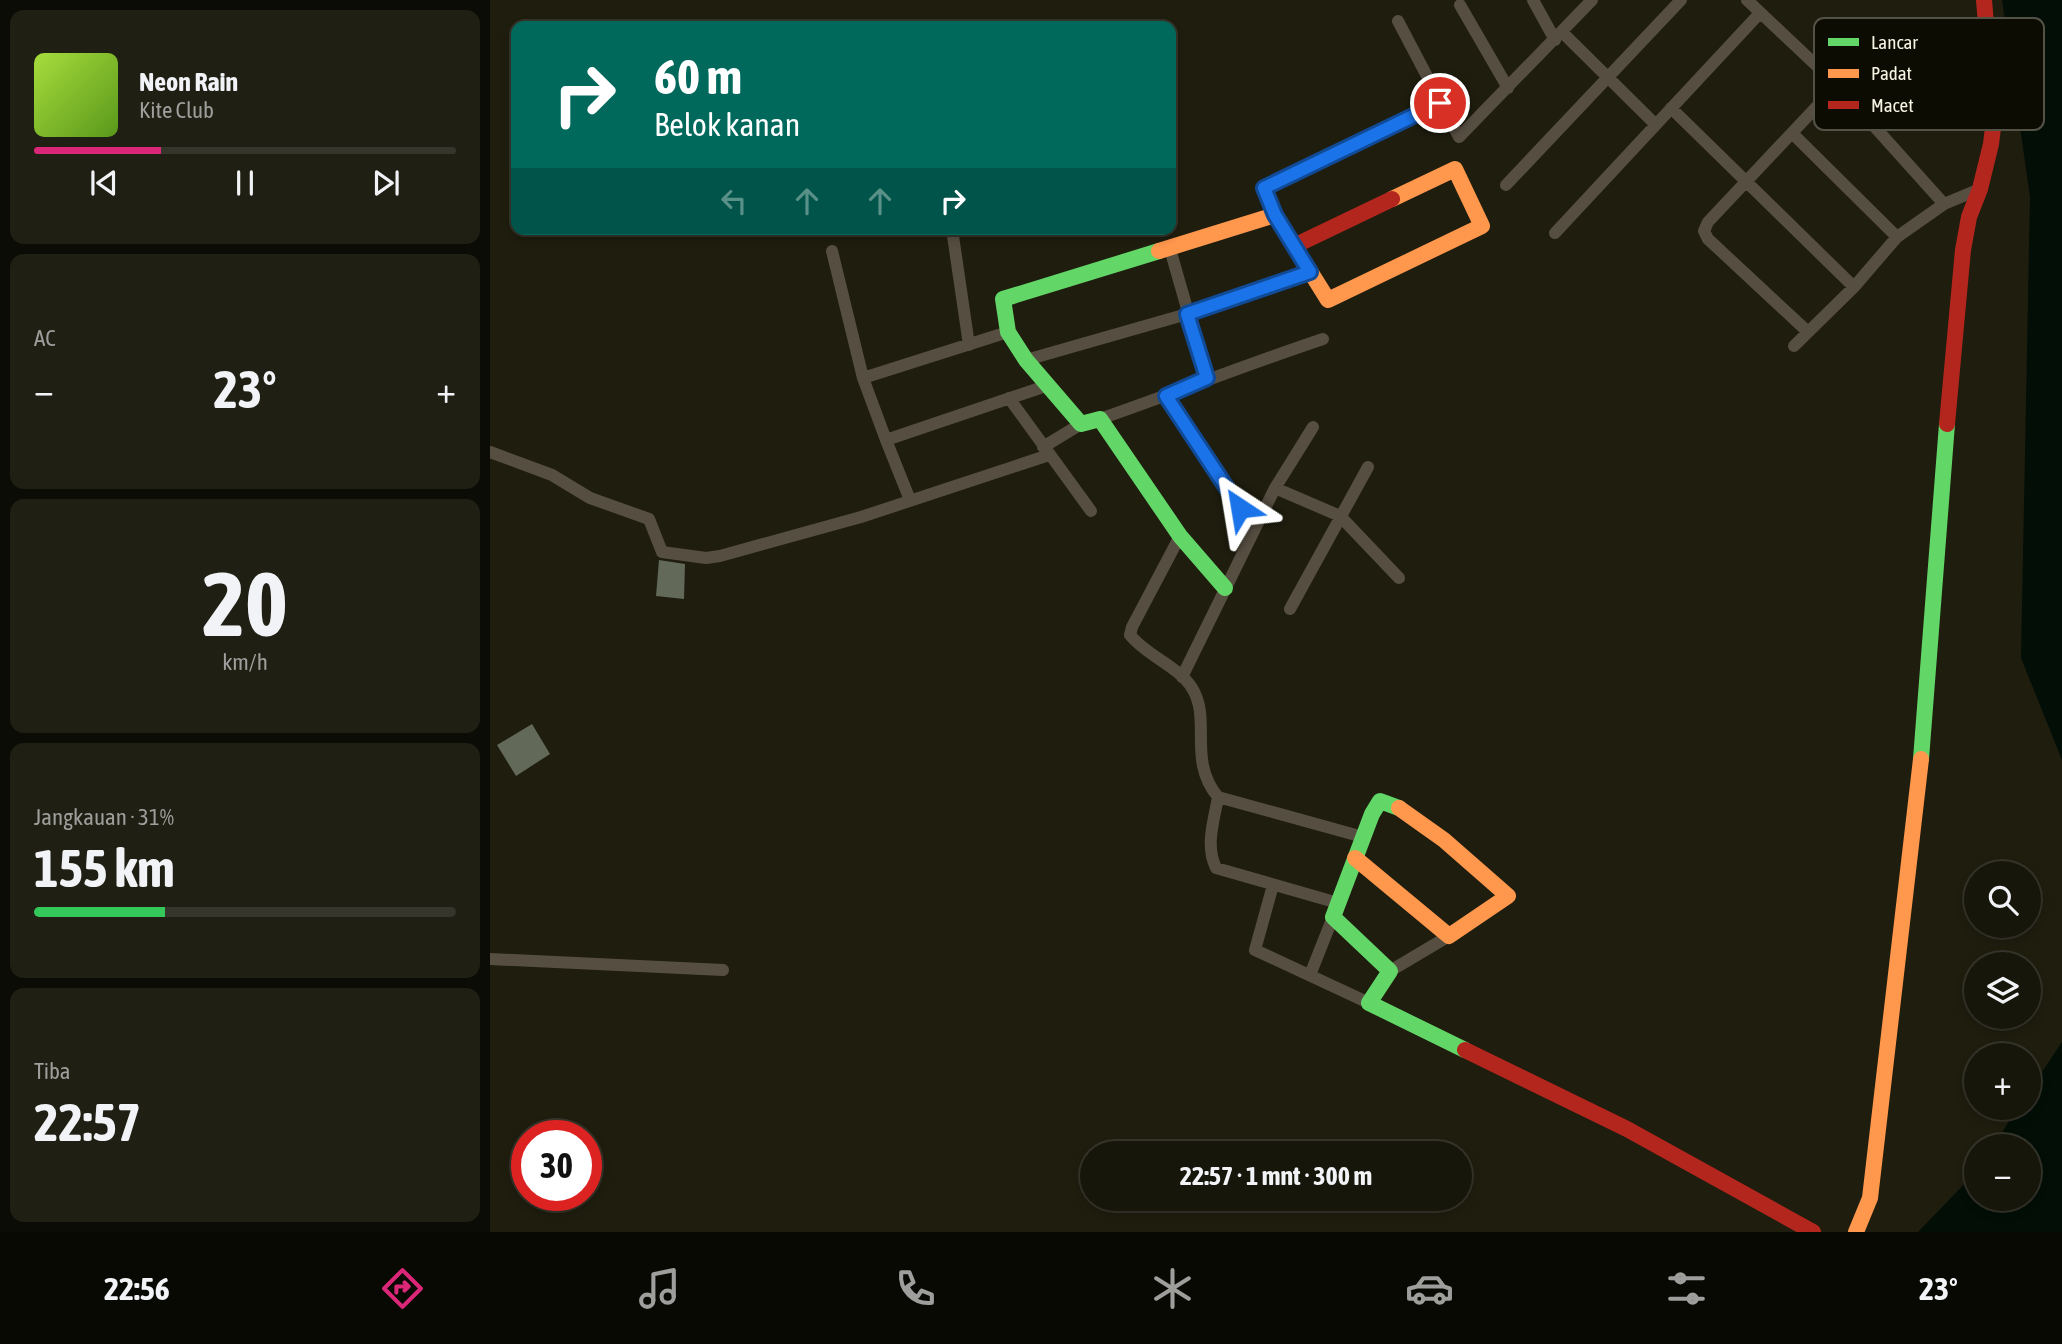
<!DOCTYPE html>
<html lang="id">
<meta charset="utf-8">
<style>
body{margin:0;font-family:"Asap Condensed",sans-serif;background:#1f1f13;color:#f1f3f6;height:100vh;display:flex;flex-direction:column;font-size:26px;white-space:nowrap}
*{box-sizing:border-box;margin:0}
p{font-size:23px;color:#9e9f9c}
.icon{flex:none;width:38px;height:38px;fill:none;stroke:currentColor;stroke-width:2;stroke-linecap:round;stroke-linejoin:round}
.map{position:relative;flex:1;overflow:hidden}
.side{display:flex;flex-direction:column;gap:10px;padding:10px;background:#0c0c06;width:490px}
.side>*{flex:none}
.hud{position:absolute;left:21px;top:21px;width:665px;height:214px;border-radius:14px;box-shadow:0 4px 10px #0003,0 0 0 2px #35352b;background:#00695c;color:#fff;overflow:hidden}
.buttons{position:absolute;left:1474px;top:861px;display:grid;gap:14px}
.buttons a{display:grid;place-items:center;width:77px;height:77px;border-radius:50%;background:#16160a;box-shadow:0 4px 10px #0003,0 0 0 2px #35352b;font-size:35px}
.speed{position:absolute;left:21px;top:1120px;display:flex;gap:14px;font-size:35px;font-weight:700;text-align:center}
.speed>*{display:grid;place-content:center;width:91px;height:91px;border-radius:50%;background:#16160a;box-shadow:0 4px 10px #0003,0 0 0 2px #35352b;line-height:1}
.speed .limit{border:10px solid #d22;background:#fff;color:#111}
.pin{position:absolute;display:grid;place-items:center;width:60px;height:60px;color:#fff;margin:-30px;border:4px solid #fff;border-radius:50%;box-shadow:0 2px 7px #0007}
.me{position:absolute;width:77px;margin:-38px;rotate:327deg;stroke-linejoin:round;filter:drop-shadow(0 0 5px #0008)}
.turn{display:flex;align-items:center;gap:24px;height:147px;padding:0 28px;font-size:32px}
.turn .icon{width:91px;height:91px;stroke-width:2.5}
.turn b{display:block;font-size:49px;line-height:60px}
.lanes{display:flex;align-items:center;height:66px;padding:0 28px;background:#0003;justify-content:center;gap:35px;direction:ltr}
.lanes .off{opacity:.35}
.big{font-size:52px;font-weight:700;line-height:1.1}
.side .widget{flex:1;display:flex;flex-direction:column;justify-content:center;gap:10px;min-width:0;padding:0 24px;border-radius:14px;background:#1f1f13}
.side .dial{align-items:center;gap:0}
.dial b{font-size:91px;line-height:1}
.song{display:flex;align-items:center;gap:21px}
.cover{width:84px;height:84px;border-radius:10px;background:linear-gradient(135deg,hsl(80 70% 55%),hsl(90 70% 35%))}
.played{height:7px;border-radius:4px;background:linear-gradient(90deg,#db2777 30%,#35352b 30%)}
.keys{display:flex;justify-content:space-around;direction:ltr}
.heat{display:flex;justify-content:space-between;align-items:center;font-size:38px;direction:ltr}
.charge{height:10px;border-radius:5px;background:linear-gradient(90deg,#34c759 31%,#35352b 0)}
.trip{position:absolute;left:590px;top:1141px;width:392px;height:70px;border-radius:35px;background:#16160a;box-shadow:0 4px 10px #0003,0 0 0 2px #35352b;font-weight:700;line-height:70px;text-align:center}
.menu{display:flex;height:112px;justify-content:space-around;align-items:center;background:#090904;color:#9e9f9c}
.menu .icon{width:49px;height:49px}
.menu .current{color:#db2777}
.menu b{font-size:32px;color:#f1f3f6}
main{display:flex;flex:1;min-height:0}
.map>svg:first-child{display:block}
</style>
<main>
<section class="side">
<div class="widget">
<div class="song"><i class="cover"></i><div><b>Neon Rain</b><p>Kite Club</p></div></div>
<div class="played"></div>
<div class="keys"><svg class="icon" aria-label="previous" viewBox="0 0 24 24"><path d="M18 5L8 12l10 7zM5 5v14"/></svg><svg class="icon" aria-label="pause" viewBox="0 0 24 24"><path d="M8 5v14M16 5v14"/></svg><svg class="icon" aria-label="next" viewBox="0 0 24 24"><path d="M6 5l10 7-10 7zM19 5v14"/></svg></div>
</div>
<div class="widget"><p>AC</p>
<div class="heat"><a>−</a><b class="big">23°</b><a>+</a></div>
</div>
<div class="widget dial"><b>20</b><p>km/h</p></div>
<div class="widget"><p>Jangkauan · 31%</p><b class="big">155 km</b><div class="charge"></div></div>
<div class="widget"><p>Tiba</p><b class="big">22:57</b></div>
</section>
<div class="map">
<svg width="1572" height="1232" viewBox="0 0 1572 1232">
<rect width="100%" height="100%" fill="#1e1d0e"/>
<path fill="#030e07" d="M1512 0H1572V760L1531 658 1540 197Z
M1572 1042V1232H1428L1486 1172V1199H1538V1146H1503L1528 1108H1538V1093Z"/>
<path fill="#636959" d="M169 560 195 564 194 599 166 596Z
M42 724 60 754 26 776 7 745Z"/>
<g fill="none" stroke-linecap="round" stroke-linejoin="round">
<path stroke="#574e42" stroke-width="12" d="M1043 0 1065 40
M1257 0 1347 85 1454 204
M970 5 1018 88
M908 21 969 137 1102 0
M1072 32 1165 124
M1181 108 1364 287
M1302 133 1407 237
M1016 185 1191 0
M785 215 773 188 950 103
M462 229 479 345
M1065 233 1270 13
M680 249 717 378
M342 251 373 378
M1318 332 1218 239 1214 231 1218 222 1347 85
M1304 346 1364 287 1407 237 1454 204 1490 189
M536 360 697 314 819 272
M676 396 764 530
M519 398 601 511
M610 419C685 393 758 364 833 339
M396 440 373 378 518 332
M553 447 591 424
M0 452 62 475 100 498 159 519 172 552 216 558 230 556 371 517 559 455
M785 488 850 516 909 578
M420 500 396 440 556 386
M690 536 642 627 640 635C657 656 688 666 702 688 722 720 697 760 728 797L873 837
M800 609 878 467
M692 677 785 488 823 427
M728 797C724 821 715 845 726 868L848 903
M783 885 765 950 879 1003
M0 959 233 970
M900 971 959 936
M820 975 843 917"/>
<path stroke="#63d668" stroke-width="16" d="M669 251 513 299 518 332 536 360 591 424 610 419 690 536 735 588
M1431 759 1457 424
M909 808 890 801 882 814 843 917 900 971 879 1003 975 1050"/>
<path stroke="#ff974d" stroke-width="16" d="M669 251 785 215 838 300 992 226 965 169 902 199
M865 858 959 936 1018 896 954 840 909 808
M1366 1232 1380 1198 1431 759"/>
<path stroke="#b3261e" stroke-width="16" d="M804 246 902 199
M1457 424 1473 250 1479 217 1490 189 1501 144 1504 120 1494 0
M975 1050 1137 1129 1323 1232"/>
</g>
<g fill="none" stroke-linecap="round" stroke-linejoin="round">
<defs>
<path id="route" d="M750 508 676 396 717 378 697 314 820 272 785 215 774 188 950 103"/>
</defs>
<use href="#route" stroke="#114b97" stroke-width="18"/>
<use href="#route" stroke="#1a73e8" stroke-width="12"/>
</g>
<rect x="1324" y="18" width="230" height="112" rx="10" fill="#0d0c03" stroke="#535247" stroke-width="2"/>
<rect x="1338" y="38" width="31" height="8" fill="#63d668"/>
<rect x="1338" y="69" width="31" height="9" fill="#ff974d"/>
<rect x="1338" y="101" width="31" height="8" fill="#b3261e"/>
<g font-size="19" fill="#f7f6e5">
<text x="1381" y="49">Lancar</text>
<text x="1381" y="80">Padat</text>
<text x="1381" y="112">Macet</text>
</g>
</svg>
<div class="buttons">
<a><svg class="icon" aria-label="search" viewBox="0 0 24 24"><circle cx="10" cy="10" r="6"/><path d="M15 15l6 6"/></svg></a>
<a><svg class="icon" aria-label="layers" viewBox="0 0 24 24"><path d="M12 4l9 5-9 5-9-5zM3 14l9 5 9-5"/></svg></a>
<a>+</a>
<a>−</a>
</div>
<div class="speed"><div class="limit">30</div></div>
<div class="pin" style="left:950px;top:103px;background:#d93025"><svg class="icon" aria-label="arrive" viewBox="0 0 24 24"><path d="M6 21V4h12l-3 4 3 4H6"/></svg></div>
<svg class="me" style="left:750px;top:508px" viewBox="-20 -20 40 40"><path d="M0-17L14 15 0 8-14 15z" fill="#1a73e8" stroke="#fff" stroke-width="4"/></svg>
<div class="trip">22:57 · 1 mnt · 300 m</div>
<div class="hud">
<div class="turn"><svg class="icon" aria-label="right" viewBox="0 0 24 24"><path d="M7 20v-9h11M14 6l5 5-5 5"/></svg><div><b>60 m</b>Belok kanan</div></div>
<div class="lanes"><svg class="icon off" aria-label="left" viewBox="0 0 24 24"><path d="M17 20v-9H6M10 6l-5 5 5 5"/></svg><svg class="icon off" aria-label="ahead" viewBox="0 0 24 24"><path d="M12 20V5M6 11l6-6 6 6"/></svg><svg class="icon off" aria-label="ahead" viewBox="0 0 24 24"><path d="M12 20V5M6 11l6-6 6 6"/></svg><svg class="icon" aria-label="right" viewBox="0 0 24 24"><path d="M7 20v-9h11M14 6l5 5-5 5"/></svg></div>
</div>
</div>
</main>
<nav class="menu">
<b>22:56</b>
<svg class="icon current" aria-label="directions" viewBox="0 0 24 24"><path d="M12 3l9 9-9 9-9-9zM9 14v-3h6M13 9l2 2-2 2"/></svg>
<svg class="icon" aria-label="music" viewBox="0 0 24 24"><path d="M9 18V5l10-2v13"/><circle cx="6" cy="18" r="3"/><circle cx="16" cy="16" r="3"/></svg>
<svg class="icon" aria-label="phone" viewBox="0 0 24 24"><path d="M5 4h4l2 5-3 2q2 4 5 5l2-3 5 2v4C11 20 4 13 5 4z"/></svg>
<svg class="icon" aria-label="climate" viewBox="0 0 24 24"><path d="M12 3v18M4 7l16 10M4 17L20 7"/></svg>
<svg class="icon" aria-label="car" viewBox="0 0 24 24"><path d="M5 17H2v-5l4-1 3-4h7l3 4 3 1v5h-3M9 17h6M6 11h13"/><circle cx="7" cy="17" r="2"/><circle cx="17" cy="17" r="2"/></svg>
<svg class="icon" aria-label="filters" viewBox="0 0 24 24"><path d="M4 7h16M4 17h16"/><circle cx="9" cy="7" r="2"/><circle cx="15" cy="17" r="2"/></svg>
<b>23°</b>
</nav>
